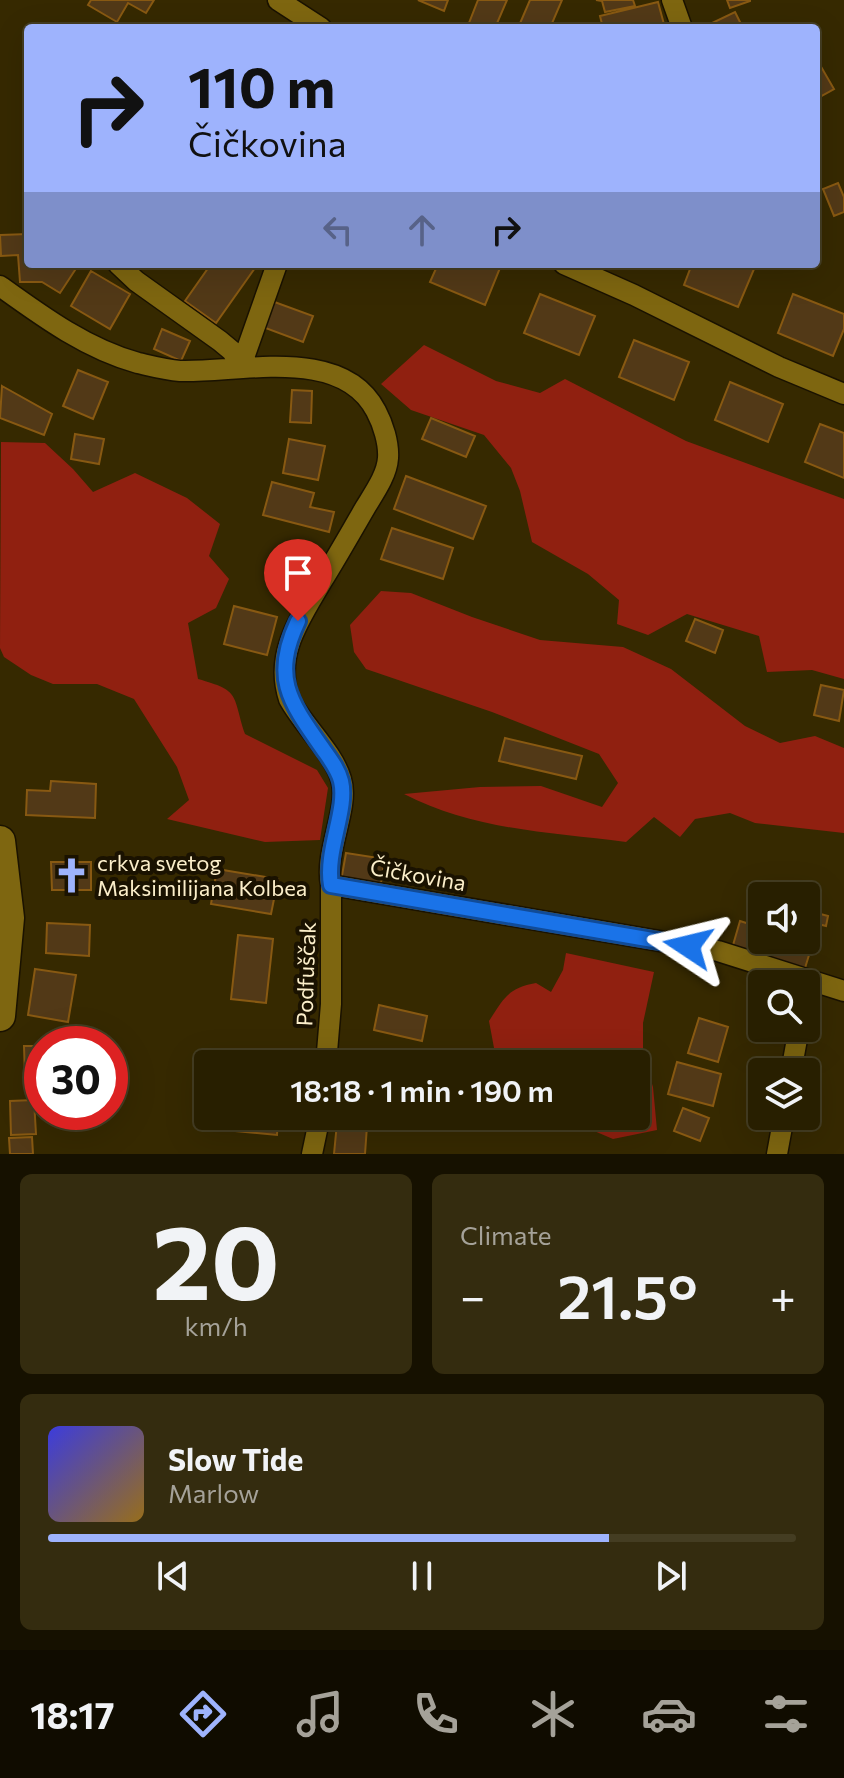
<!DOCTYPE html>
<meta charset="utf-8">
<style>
body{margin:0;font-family:Commissioner,sans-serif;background:#342c0f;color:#f1f3f6;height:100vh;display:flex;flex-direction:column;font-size:30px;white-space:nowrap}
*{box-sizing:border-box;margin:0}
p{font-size:26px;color:#a5a299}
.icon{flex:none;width:44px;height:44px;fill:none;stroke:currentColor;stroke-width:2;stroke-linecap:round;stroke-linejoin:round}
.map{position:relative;height:1154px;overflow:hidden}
.side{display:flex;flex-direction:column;gap:20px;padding:20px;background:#161100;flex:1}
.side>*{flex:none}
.banner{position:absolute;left:24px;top:24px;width:796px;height:244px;border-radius:8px;box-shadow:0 8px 32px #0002,0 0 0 2px #443d22;background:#9eb3fd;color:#111;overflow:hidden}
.buttons{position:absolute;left:748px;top:882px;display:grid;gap:16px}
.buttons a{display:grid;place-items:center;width:72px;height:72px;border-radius:8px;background:#281f00;box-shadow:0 8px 32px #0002,0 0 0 2px #443d22;font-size:40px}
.speed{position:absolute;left:24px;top:1026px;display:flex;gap:16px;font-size:40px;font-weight:700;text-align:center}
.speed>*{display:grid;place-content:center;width:104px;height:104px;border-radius:50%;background:#281f00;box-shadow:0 8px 32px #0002,0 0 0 2px #443d22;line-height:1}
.speed .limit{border:12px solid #d22;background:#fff;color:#111}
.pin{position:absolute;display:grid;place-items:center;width:68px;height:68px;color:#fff;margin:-82px -34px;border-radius:50% 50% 50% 0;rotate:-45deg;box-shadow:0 0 8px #0007}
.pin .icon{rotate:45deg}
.me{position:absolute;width:88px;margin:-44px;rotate:280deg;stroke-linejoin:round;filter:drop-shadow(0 0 6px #0008)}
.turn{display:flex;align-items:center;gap:28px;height:168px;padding:0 32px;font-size:36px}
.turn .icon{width:104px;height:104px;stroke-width:2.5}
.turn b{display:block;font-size:56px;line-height:68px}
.lanes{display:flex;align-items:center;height:76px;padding:0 32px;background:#0003;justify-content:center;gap:40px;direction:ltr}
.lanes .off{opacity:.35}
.big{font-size:60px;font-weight:600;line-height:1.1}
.side .widget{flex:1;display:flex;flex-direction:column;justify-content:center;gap:12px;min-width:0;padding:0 28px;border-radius:12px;background:#342c0f}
.side .dial{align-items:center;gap:0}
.dial b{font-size:104px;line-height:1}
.song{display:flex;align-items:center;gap:24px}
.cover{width:96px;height:96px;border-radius:12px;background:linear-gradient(135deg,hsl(240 70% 55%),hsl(40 70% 35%))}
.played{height:8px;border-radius:4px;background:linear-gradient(90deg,#9eb3fd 75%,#443d22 75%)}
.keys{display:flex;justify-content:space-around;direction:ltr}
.heat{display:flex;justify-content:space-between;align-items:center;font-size:44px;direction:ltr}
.side .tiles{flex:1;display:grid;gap:20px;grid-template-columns:1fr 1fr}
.widget:last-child{grid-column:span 2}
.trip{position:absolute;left:194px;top:1050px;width:456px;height:80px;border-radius:8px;background:#281f00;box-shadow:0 8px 32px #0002,0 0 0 2px #443d22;font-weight:600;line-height:80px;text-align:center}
.tabs{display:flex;height:128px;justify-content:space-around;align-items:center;background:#100c00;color:#a5a299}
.tabs .icon{width:56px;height:56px}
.tabs .active{color:#9eb3fd}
.tabs b{font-size:36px;color:#f1f3f6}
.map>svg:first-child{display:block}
</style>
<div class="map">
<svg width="844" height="1154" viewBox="0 0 844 1154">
<rect width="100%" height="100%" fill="#362900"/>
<path fill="#902010" d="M424 345 496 381 540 393 565 379 686 441 844 499V679L812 670 767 672 759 636 687 614 648 635 617 624 619 600 588 574 532 542 520 491 511 468 484 435 411 410 381 384Z
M1 442 45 443 73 469 93 492 135 473 187 498 220 524 209 556 229 579 216 608 188 623 198 679C241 691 232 694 245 734L317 770 328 788 320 840 265 842 167 819 189 800 177 767 134 699 97 684H53L31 675 4 657 0 648Z
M381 591 411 593 472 617 540 640 623 647 671 669 745 726 780 743 815 736 844 748V833L755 823 730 813 695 819 680 837 654 817 626 842C548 832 474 830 404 794L480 787 541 786 602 807 618 783 599 754 492 712 366 669 354 652 350 625Z
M566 953 654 972 643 1023V1056L653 1087 657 1130 613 1139 559 1116H636V1064H497L489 1021C504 998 508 988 536 983L551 992 563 970Z"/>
<path fill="#523917" stroke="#885912" stroke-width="2" d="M91 0H154L146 13 128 3 117 22 88 5Z
M418 0H448L444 11Z
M478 0H507L495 28H481L469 23Z
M530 0H562L550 28H518Z
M596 0H633L635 6 605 12 602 1Z
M727 0H750V1L730 8Z
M658 2 665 28H603L600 16Z
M735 12 741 24 732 28H712L710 24Z
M816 58 834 89 816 99Z
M838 183 844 197V212L834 216 823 189Z
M28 234V264H79L60 293 42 282H20L18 255 1 256 0 235Z
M211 264H249L255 268 216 323 185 301Z
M438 264H492L500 268 485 305 430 282Z
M692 264H742L754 269 738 307 684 285Z
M91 271 130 294 110 329 71 306Z
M540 294 595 316 579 355 524 333Z
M793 294 844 314V329L833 356 778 333Z
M269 300 313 316 303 342 260 326Z
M162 329 190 341 181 361 154 349Z
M634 340 689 362 674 400 619 377Z
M78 370 108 382 93 419 63 406Z
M730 382 783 404 768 442 715 420Z
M2 386 52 414 44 435 0 418Z
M292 390 312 391 311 423 290 422Z
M431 418 475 436 466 457 422 439Z
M820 424 844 433V478L805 462Z
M75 434 104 439 99 464 71 459Z
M289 439 325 446 318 480 283 473Z
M406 476 486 506 473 539 394 509Z
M272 482 314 493 310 507 334 512 329 532 263 515Z
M392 528 453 548 443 579 381 559Z
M234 606 277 617 267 655 224 644Z
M695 619 723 630 715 653 686 641Z
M821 685 844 690 839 721 814 715Z
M505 738 582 756 576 779 499 761Z
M51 781 96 784 95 818 26 815 27 790 50 791Z
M346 853 385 859 380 888 341 881Z
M51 862H91V890H52Z
M217 869 278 879 271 914 211 904Z
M813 912 828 916 826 926 810 922Z
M740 921 762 928V940H769L763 961 731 952Z
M806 922 818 926 805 968 768 958 774 940H806Z
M47 923 90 925 89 956 46 953Z
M238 935 273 939 266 1003 231 999Z
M35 969 76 975 68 1022 28 1015Z
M379 1005 427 1016 422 1041 374 1030Z
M699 1018 728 1027 718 1062 688 1053Z
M24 1046H42V1077L25 1078Z
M376 1055 410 1061V1064H374Z
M677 1062 721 1074 713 1106 668 1094Z
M34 1100 36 1134 11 1135 10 1101Z
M683 1108 709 1118 700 1141 674 1131Z
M237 1116H278L277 1135 236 1131Z
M337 1123 367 1126 365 1154H334Z
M32 1137 33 1154H10L9 1138Z"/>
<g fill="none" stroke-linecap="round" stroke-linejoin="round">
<defs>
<path id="street" d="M278 0 321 28
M672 0 682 28
M118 264 136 281 220 341 232 351 241 366
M564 264 634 295 779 367 844 394
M0 286C43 317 87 349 138 363 151 366 166 370 180 371 240 373 342 345 376 411 383 424 389 443 388 458 387 475 374 493 365 508 351 532 337 557 322 581 300 619 274 654 289 699 303 725 333 752 341 779 350 808 324 851 331 885L718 951 844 991
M241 366 277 264
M326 1064 331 1004V885
M791 1072 799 1028
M312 1154 320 1116
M777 1154 784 1116"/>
<path id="secondary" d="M0 841 9 918 0 1016"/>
</defs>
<use href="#street" stroke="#1a1200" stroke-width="23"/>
<use href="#secondary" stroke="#1a1200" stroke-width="33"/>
<use href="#street" stroke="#7e6610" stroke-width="20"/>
<use href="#secondary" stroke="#7e6610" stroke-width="30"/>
</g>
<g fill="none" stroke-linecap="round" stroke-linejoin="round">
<defs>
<path id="route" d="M298 621C271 678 290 702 323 749 330 759 338 769 341 781 348 809 325 851 331 885L688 946"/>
</defs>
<use href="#route" stroke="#114b97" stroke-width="20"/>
<use href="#route" stroke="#1a73e8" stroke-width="14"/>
</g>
<defs>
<symbol id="church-bare" viewBox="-9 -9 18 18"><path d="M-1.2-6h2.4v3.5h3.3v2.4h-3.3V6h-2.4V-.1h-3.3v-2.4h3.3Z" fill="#9eb3fd" stroke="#1a1200" stroke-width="2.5" paint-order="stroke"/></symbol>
</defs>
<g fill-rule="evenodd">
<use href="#church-bare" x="46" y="850" width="51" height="51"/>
</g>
<g text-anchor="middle" stroke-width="8" stroke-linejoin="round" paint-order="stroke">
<g font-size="22" fill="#fcefca" stroke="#1a1200" text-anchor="start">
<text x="97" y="871">crkva svetog<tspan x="97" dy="25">Maksimilijana Kolbea</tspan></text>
</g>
<g font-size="22" fill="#fcefca" stroke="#1a1200">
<text transform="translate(418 875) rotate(10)" y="8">Čičkovina</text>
<text transform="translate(306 974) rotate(-88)" y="8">Podfuščak</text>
</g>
</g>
</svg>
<div class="buttons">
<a><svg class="icon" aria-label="sound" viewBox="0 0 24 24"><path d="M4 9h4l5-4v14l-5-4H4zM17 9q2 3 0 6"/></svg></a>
<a><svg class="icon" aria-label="search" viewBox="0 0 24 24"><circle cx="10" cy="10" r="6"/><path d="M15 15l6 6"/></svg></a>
<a><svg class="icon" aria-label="layers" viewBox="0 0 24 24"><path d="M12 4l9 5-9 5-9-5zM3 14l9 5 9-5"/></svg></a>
</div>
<div class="speed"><div class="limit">30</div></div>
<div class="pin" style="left:298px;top:621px;background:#d93025"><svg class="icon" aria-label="arrive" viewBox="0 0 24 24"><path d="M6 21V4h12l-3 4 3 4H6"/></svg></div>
<svg class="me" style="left:688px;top:946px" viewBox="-20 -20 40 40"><path d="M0-17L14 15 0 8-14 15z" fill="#1a73e8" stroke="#fff" stroke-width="4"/></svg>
<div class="trip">18:18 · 1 min · 190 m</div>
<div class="banner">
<div class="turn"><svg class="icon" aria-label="right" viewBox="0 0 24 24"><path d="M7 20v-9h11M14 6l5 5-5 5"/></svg><div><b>110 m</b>Čičkovina</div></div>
<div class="lanes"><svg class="icon off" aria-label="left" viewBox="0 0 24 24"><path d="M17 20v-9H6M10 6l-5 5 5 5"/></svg><svg class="icon off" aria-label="ahead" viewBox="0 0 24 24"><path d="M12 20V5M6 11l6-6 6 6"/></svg><svg class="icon" aria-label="right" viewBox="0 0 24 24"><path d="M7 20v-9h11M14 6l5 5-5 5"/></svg></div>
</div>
</div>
<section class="side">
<div class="tiles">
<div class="widget dial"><b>20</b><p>km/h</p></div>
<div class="widget"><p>Climate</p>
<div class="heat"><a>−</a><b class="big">21.5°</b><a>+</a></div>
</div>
<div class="widget">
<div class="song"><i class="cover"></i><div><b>Slow Tide</b><p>Marlow</p></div></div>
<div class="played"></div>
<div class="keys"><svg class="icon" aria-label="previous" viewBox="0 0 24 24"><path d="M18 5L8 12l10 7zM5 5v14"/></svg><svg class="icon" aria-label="pause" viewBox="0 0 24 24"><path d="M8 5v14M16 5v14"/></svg><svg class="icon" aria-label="next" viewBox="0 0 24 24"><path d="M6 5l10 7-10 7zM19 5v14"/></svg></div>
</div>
</div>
</section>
<nav class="tabs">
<b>18:17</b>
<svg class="icon active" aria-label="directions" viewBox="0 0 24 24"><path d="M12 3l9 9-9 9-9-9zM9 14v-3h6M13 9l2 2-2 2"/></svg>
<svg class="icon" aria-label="music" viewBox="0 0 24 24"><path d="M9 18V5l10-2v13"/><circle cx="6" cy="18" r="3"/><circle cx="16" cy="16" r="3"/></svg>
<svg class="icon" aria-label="phone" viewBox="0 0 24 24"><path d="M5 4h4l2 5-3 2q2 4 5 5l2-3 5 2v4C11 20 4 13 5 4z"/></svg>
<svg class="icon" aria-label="climate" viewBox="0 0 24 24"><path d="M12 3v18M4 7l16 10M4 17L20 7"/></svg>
<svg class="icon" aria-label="car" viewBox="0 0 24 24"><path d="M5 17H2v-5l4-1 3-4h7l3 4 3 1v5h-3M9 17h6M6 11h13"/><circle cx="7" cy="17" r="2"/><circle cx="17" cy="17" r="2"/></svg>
<svg class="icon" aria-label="filters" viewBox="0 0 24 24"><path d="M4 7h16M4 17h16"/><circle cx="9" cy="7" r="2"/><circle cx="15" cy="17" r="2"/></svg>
</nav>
